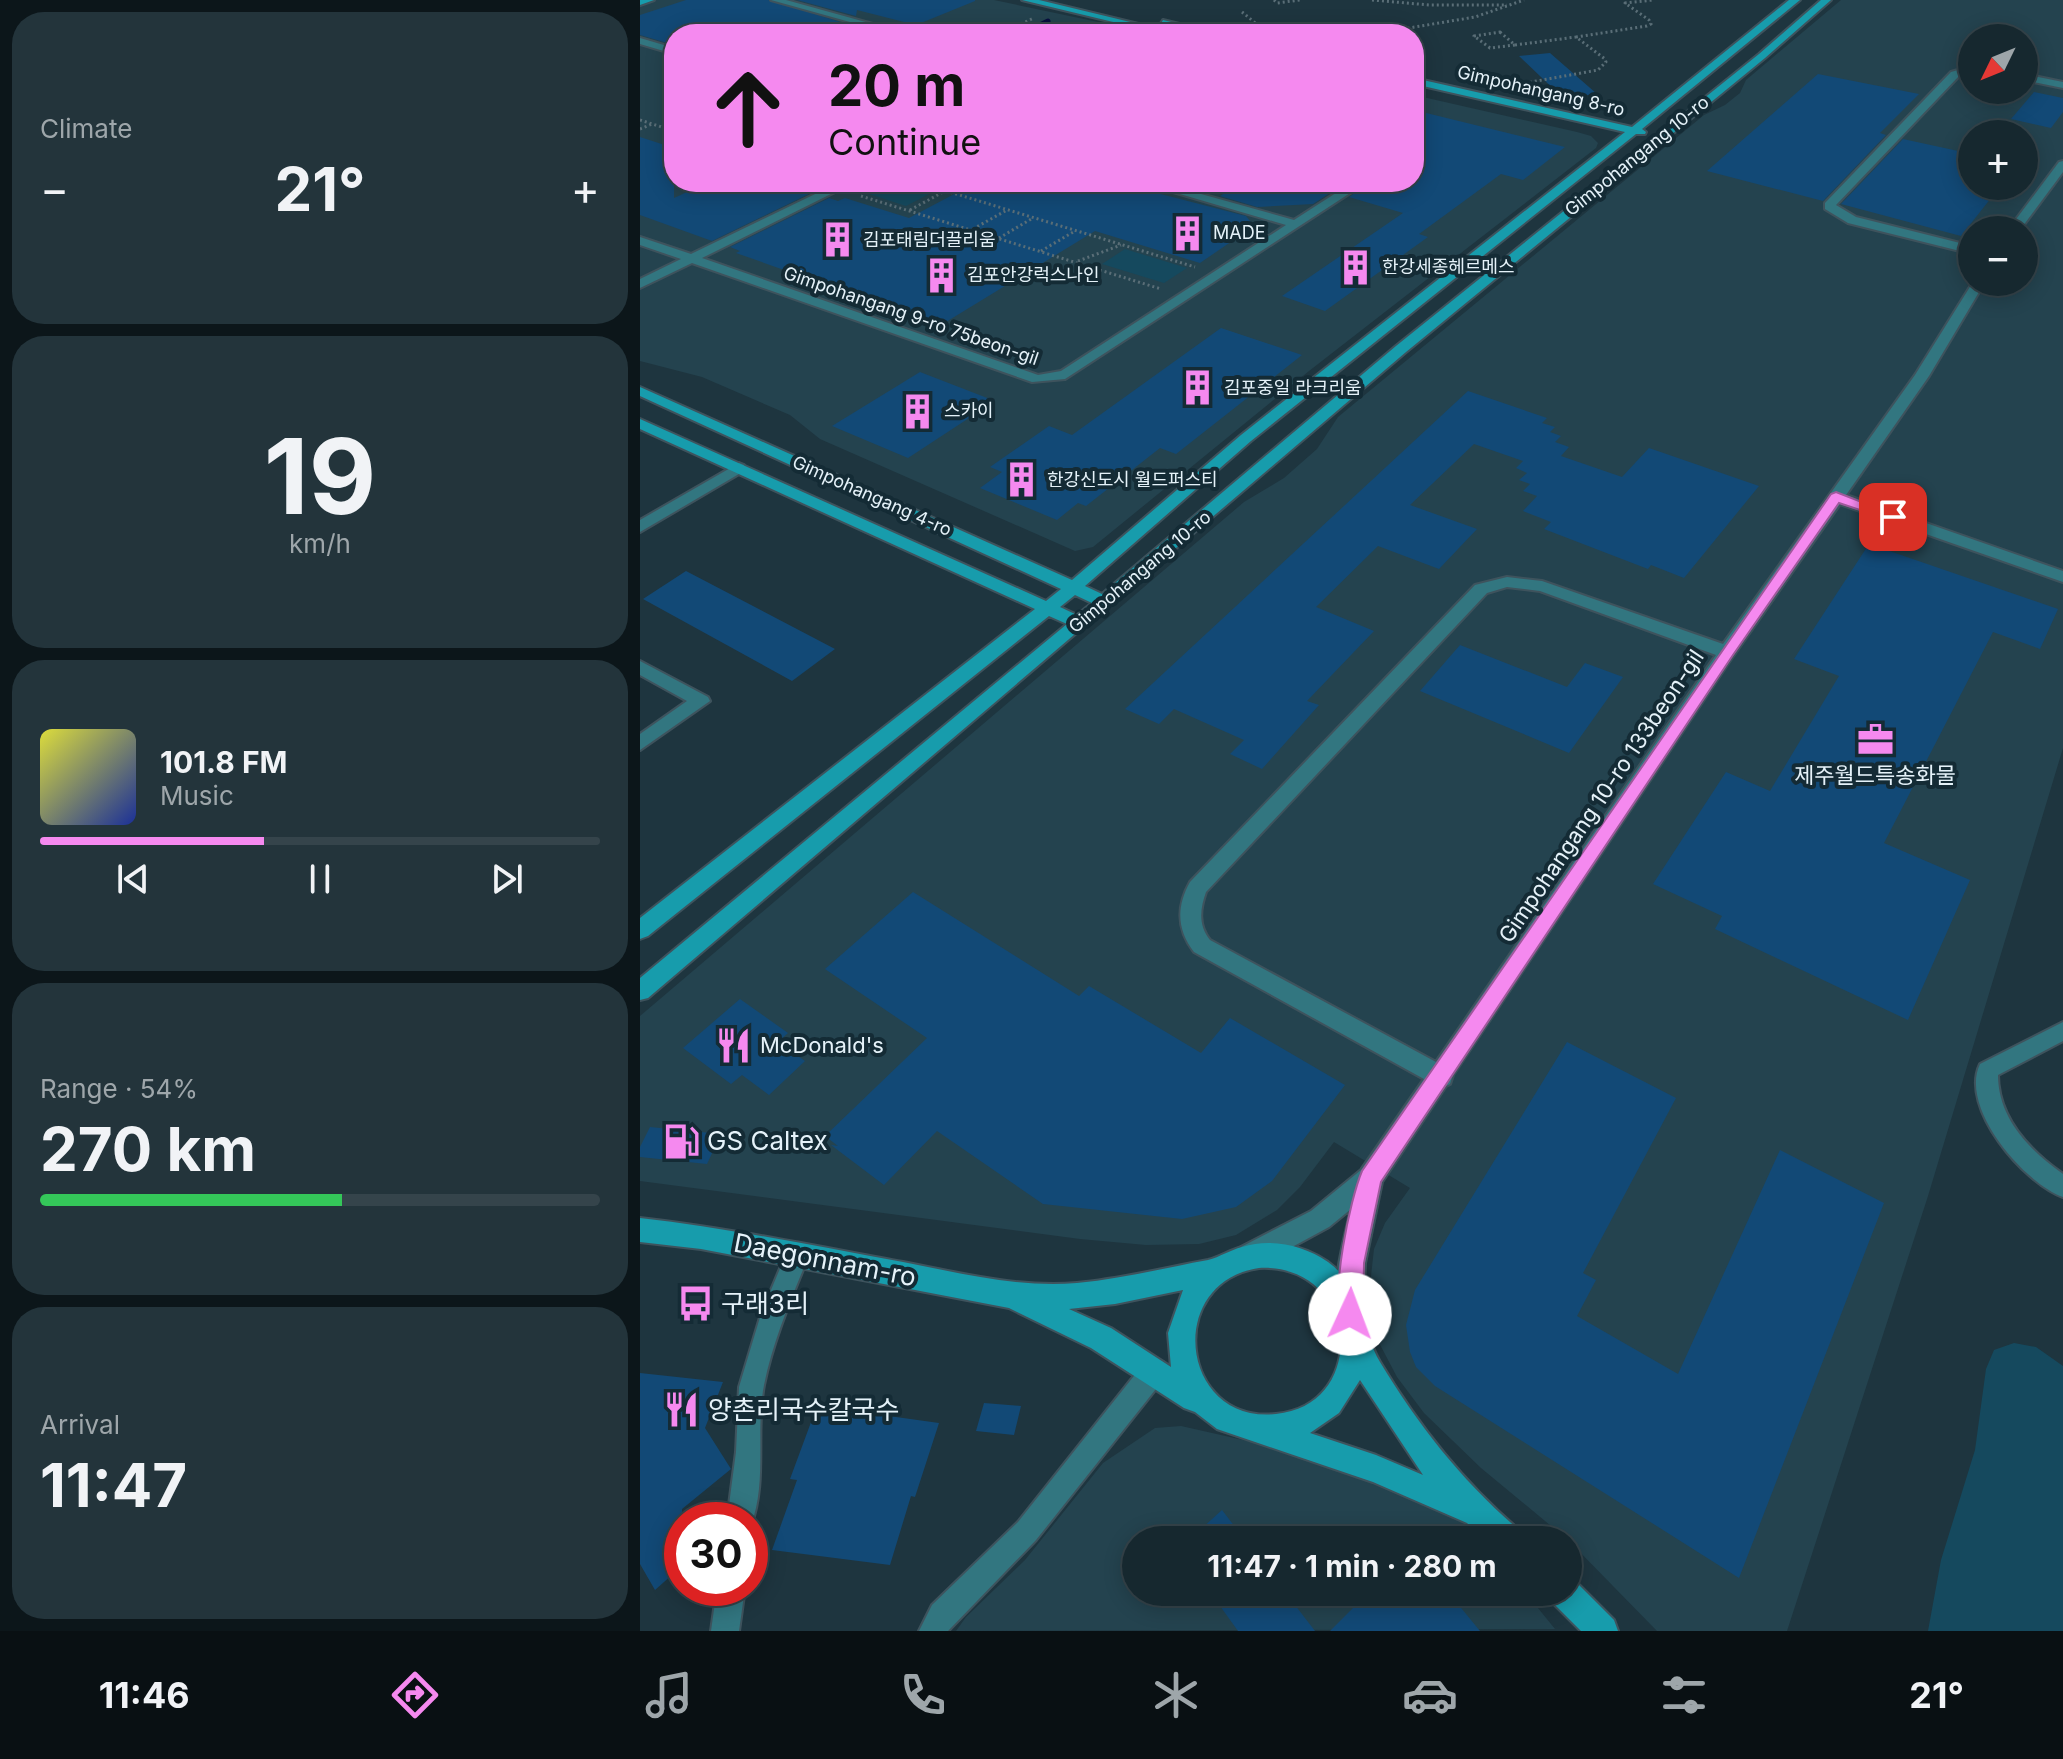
<!DOCTYPE html>
<meta charset="utf-8">
<style>
body{margin:0;font-family:Inter,"Noto Sans KR",sans-serif;background:#23343b;color:#f1f3f6;height:100vh;display:flex;flex-direction:column;font-size:30px;white-space:nowrap}
*{box-sizing:border-box;margin:0}
p{font-size:26px;color:#9ea6aa}
.icon{flex:none;width:44px;height:44px;fill:none;stroke:currentColor;stroke-width:2;stroke-linecap:round;stroke-linejoin:round}
.map{position:relative;flex:1;overflow:hidden}
.sheet{display:flex;flex-direction:column;gap:12px;padding:12px;background:#0c161a;width:640px}
.sheet>*{flex:none}
.hud{position:absolute;left:24px;top:24px;width:760px;height:168px;border-radius:32px;box-shadow:0 4px 20px #0003,0 0 0 2px #35444b;background:#f589ef;color:#111;overflow:hidden}
.needle{width:52px;rotate:227deg}
.fabs{position:absolute;left:1318px;top:24px;display:grid;gap:16px}
.fabs a{display:grid;place-items:center;width:80px;height:80px;border-radius:50%;background:#16282f;box-shadow:0 4px 20px #0003,0 0 0 2px #35444b;font-size:40px}
.speed{position:absolute;left:24px;top:1502px;display:flex;gap:16px;font-size:40px;font-weight:700;text-align:center}
.speed>*{display:grid;place-content:center;width:104px;height:104px;border-radius:50%;background:#16282f;box-shadow:0 4px 20px #0003,0 0 0 2px #35444b;line-height:1}
.speed .limit{border:12px solid #d22;background:#fff;color:#111}
.pin{position:absolute;display:grid;place-items:center;width:68px;height:68px;color:#fff;margin:-34px;border-radius:16px;box-shadow:0 4px 12px #0006}
.me{position:absolute;width:88px;margin:-44px;rotate:2deg;stroke-linejoin:round;filter:drop-shadow(0 0 6px #0008)}
.turn{display:flex;align-items:center;gap:28px;height:168px;padding:0 32px;font-size:36px}
.turn .icon{width:104px;height:104px;stroke-width:2.5}
.turn b{display:block;font-size:56px;line-height:68px}
.big{font-size:60px;font-weight:700;line-height:1.1}
.sheet .tile{flex:1;display:flex;flex-direction:column;justify-content:center;gap:12px;min-width:0;padding:0 28px;border-radius:32px;background:#23343b}
.sheet .dial{align-items:center;gap:0}
.dial b{font-size:104px;line-height:1}
.song{display:flex;align-items:center;gap:24px}
.cover{width:96px;height:96px;border-radius:12px;background:linear-gradient(135deg,hsl(60 70% 55%),hsl(230 70% 35%))}
.played{height:8px;border-radius:4px;background:linear-gradient(90deg,#f589ef 40%,#35444b 40%)}
.keys{display:flex;justify-content:space-around;direction:ltr}
.heat{display:flex;justify-content:space-between;align-items:center;font-size:44px;direction:ltr}
.charge{height:12px;border-radius:6px;background:linear-gradient(90deg,#34c759 54%,#35444b 0)}
.trip{position:absolute;left:482px;top:1526px;width:460px;height:80px;border-radius:40px;background:#16282f;box-shadow:0 4px 20px #0003,0 0 0 2px #35444b;font-weight:700;line-height:80px;text-align:center}
.dock{display:flex;height:128px;justify-content:space-around;align-items:center;background:#091013;color:#9ea6aa}
.dock .icon{width:56px;height:56px}
.dock .on{color:#f589ef}
.dock b{font-size:36px;color:#f1f3f6}
main{display:flex;flex:1;min-height:0}
.map>svg:first-child{display:block}
</style>
<main>
<section class="sheet">
<div class="tile"><p>Climate</p>
<div class="heat"><a>−</a><b class="big">21°</b><a>+</a></div>
</div>
<div class="tile dial"><b>19</b><p>km/h</p></div>
<div class="tile">
<div class="song"><i class="cover"></i><div><b>101.8 FM</b><p>Music</p></div></div>
<div class="played"></div>
<div class="keys"><svg class="icon" aria-label="previous" viewBox="0 0 24 24"><path d="M18 5L8 12l10 7zM5 5v14"/></svg><svg class="icon" aria-label="pause" viewBox="0 0 24 24"><path d="M8 5v14M16 5v14"/></svg><svg class="icon" aria-label="next" viewBox="0 0 24 24"><path d="M6 5l10 7-10 7zM19 5v14"/></svg></div>
</div>
<div class="tile"><p>Range · 54%</p><b class="big">270 km</b><div class="charge"></div></div>
<div class="tile"><p>Arrival</p><b class="big">11:47</b></div>
</section>
<div class="map">
<svg width="1423" height="1631" viewBox="0 0 1423 1631">
<rect width="100%" height="100%" fill="#1e353f"/>
<path fill="#24434f" fill-rule="evenodd" d="M0 0H354L515 34H34V182H774V95L937 132 951 136 958 143 956 148 669 371 453 547 435 551 180 439 150 415 62 377 0 361Z
M1201 0H1423V748L1288 1196 1147 1631H1017L928 1540 841 1468 784 1413 757 1377 736 1337 728 1303 734 1249 745 1223 770 1188 694 1142 660 1187 637 1210 596 1235 559 1244 506 1245 440 1239 0 1181V1016L604 502 644 478 677 449 698 417 1064 115 1085 105 1100 93 1106 80ZM1332 38H1384V90H1332ZM1332 134H1384V186H1332ZM1332 230H1384V282H1332Z
M541 1426 732 1469 804 1504 843 1540H496V1592H885L915 1629 316 1631 326 1617 385 1560 463 1463 515 1428Z"/>
<path fill="#15495e" d="M248 182H261L293 192 266 206 226 193Z
M485 249 547 268 524 283 462 264Z
M1374 1343 1396 1347 1423 1366V1631H1288L1301 1560 1335 1450 1346 1369 1354 1350Z"/>
<g fill="none" stroke-linecap="round" stroke-linejoin="round">
<path stroke="#070e40" stroke-width="5" d="M385 32 408 21"/>
</g>
<path fill="#124976" d="M46 0H128L214 26 213 34H34V45L0 35V15Z
M157 0H335V1L276 25 217 10 216 16Z
M910 53 957 94 923 98 879 56Z
M1178 74 1279 94 1240 133 1246 135 1183 201 1067 171Z
M1394 92 1423 98V112L1411 128 1371 119Z
M774 110 925 147 883 180 861 174 779 234 788 237 685 311 642 296 763 213 709 197 730 182H774Z
M0 137 34 148V198L69 182H139L171 193 72 241 0 215Z
M1263 139 1332 154V186H1348L1340 195 1351 198 1321 236 1201 204Z
M337 182H474L606 216 614 226 560 263 455 231 301 325 96 253 100 251 90 247 189 198 198 201 205 198 269 218Z
M602 182H707L673 204 617 207 580 196Z
M581 328 662 355 536 454 520 448 446 506 438 503 417 520 340 488 362 472 350 467 409 426 432 435Z
M280 372 355 401 268 458 192 426Z
M828 391 907 418 902 423 915 427 910 432 921 436 915 442 929 447 921 456 982 477 1009 448 1119 486 1044 578 1011 565 1008 569 904 529 911 522 883 511 897 496 883 491 890 484 879 480 887 473 876 468 883 461 834 444 770 505 837 529 799 569 738 546 676 607 734 631 667 701 679 705 622 769 590 754 604 740 534 709 519 724 485 709Z
M1229 544 1418 609 1400 649 1353 632 1244 843 1330 880 1268 1020 1075 929 1082 916 1013 884 1086 772 1130 791 1199 676 1154 659Z
M46 571 195 649 152 681 3 599Z
M820 645 927 687 945 663 983 677 929 753 780 691Z
M273 892 439 996 449 986 561 1053 590 1018 705 1085 632 1181 596 1207 542 1219 403 1204 297 1131 244 1185 191 1145 198 1146 185 1136 287 1038 185 969Z
M100 999 148 1033 138 1042 165 1061 129 1095 102 1075 91 1084 43 1048Z
M927 1042 1036 1098 943 1273 956 1280 937 1316 1038 1374 1140 1150 1244 1203 1099 1578 795 1386 776 1367 770 1352 766 1325 775 1290Z
M10 1127 81 1134 67 1164 0 1157V1147Z
M0 1373 83 1382 65 1428 91 1469 42 1509V1566L15 1590 0 1564Z
M344 1403 381 1406 374 1435 336 1431Z
M177 1406 299 1423 275 1497 271 1496 250 1565 132 1550 157 1480 150 1479Z
M582 1510 605 1540H549Z
M570 1592H645L675 1631H598Z
M729 1592H808L840 1631H690Z"/>
<g fill="none" stroke-linecap="round" stroke-linejoin="round">
<defs>
<path id="lane" d="M1423 1022V1041L1358 1075C1358 1118 1389 1150 1423 1174V1197C1384 1183 1319 1108 1340 1064Z
M157 1244 165 1247 169 1255C152 1297 133 1340 124 1385 115 1431 128 1483 110 1528V1520H87L96 1452 99 1387 121 1314 149 1247Z
M514 1359 523 1362 526 1371 523 1380 396 1540 308 1631H279L292 1605 378 1522 505 1362Z
M77 1588H105L99 1631H71Z"/>
<path id="street" d="M131 0H146L269 34H253Z
M0 38 34 48V54L0 44Z
M1332 66V72L1319 76 1196 205 1216 217 1332 246V254L1208 223 1185 209V203L1311 72Z
M1384 74 1423 82V88L1384 80Z
M1423 161V172L1380 230H1368L1419 162Z
M200 182H215L62 258 398 375 421 371 646 225 499 182H518L654 220 713 182H727L425 379 392 382 52 263 0 288V279L41 259 0 245V237L51 254Z
M1333 282H1345L1289 376 1206 495 1423 571V582L1200 504 1093 656 813 1075 810 1084 806 1086 742 1182 725 1263 723 1314 719 1323 710 1327 701 1323C688 1294 704 1241 711 1209L689 1227 619 1265 610 1268 601 1265 597 1256 601 1247 671 1211 721 1170 784 1079 554 952C537 930 536 907 550 882L835 585 867 577 902 581 1083 644 1275 375ZM867 587 900 591 1076 655 796 1062 570 940C558 925 560 909 566 892L847 593Z
M99 463 104 465V471L0 532V520Z
M0 661 68 697 70 701 0 750V734L47 701 0 675Z"/>
<path id="secondary" d="M0 0H14L0 5Z
M382 0H399L540 34H523Z
M1149 0H1160L1002 129 1006 132 1005 134H996L611 441 445 586 462 594 756 346 1119 54 1181 0H1191L1125 58 766 352 8 998 0 1000V978L427 624 409 616 8 936 0 939V918L395 609 0 429V419L406 601 421 589 0 396V387L432 580 601 435 985 132 774 84V78L992 127ZM435 595 452 603 437 615 420 607Z
M523 20 572 32 574 34H557L520 25Z
M0 1218C88 1228 175 1246 263 1262 320 1273 378 1288 437 1283 481 1279 524 1268 568 1260 580 1257 590 1250 602 1247 631 1238 663 1245 688 1262 724 1288 720 1328 740 1362 778 1425 822 1481 878 1529L882 1540H845L827 1523 733 1482 577 1429 555 1412 544 1408 451 1348 369 1308 61 1249 0 1242ZM619 1268C719 1263 730 1405 636 1414 540 1424 524 1282 619 1268ZM543 1290 528 1333 531 1367 471 1328 429 1309 475 1304ZM720 1380 783 1475 736 1455 670 1433 699 1413Z
M928 1578 935 1581 974 1620 978 1631H941L913 1603 909 1592H928Z"/>
</defs>
<use href="#lane" stroke="#3e535d" stroke-width="4"/>
<use href="#street" stroke="#3e535d" stroke-width="4"/>
<use href="#secondary" stroke="#3e535d" stroke-width="4"/>
<path stroke="#5a6e77" stroke-width="3" stroke-dasharray="2 3" stroke-linecap="butt" d="M634 0 637 3 660 0
M732 0 789 5H867
M602 12 619 26 640 34
M860 32 875 45 850 48 834 36Z
M364 33 399 32
M358 34 394 18
M733 34 835 17 884 0
M875 45 936 37
M880 84 958 70 966 62 965 59 936 37 1007 26 1011 24 1009 20 985 3 1013 0
M0 120 34 131
M0 129 12 124
M277 182 555 267
M221 196 521 289
M270 210 305 191
M333 229 367 210
M359 238 393 218
M401 251 435 231
M438 261 481 245"/>
<use href="#lane" fill="#327680" fill-rule="evenodd"/>
<use href="#street" fill="#327680" fill-rule="evenodd"/>
<use href="#secondary" fill="#179cac" fill-rule="evenodd"/>
</g>
<path fill="#f589ef" stroke="#9f599b" stroke-width="2" d="M1196 492 1260 517 1253 521 1199 503 1093 655 741 1182 724 1263 723 1314 719 1322 710 1326 702 1322C690 1295 710 1199 722 1171L1191 494Z"/>
<defs>
<symbol id="building-bare" viewBox="-9 -9 18 18"><path d="M-4-6H4V6H1V3H-1V6H-4ZM-2.5-4.3h1.7v1.8h-1.7ZM.8-4.3h1.7v1.8H.8ZM-2.5-1h1.7V.8h-1.7ZM.8-1h1.7V.8H.8Z" fill="#f589ef" stroke="#142b35" stroke-width="2.5" paint-order="stroke"/></symbol>
<symbol id="office-bare" viewBox="-9 -9 18 18"><path d="M-6-3h4V-5.5h4V-3h4V5H-6ZM-1-4.5V-3h2v-1.5ZM-6 0V1H6V0Z" fill="#f589ef" stroke="#142b35" stroke-width="2.5" paint-order="stroke"/></symbol>
<symbol id="restaurant-bare" viewBox="-9 -9 18 18"><path d="M-5-6h1v4h1v-4h1v4h1v-4h1v5L-1.5 .5V6h-2V.5L-5-1ZM5-6V6H3V1.5H1.5Q1.5-4 5-6Z" fill="#f589ef" stroke="#142b35" stroke-width="2.5" paint-order="stroke"/></symbol>
<symbol id="fuel-bare" viewBox="-9 -9 18 18"><path d="M-5.5-6h7V0h2V4h1.3V-2.5L3-4.5l.8-.8L6-3V5H2.5V1h-1V6h-7ZM-4.2-4.7v3.2H.2V-4.7Z" fill="#f589ef" stroke="#142b35" stroke-width="2.5" paint-order="stroke"/></symbol>
<symbol id="bus-bare" viewBox="-9 -9 18 18"><path d="M-5-6H5V4H4V6H2V4H-2V6H-4V4H-5ZM-3.5-4V0h7V-4ZM-3.5 1.2v1.5H-2V1.2ZM2 1.2v1.5H3.5V1.2Z" fill="#f589ef" stroke="#142b35" stroke-width="2.5" paint-order="stroke"/></symbol>
</defs>
<g fill-rule="evenodd">
<use href="#building-bare" x="522" y="208" width="51" height="51"/>
<use href="#building-bare" x="172" y="214" width="51" height="51"/>
<use href="#building-bare" x="690" y="242" width="51" height="51"/>
<use href="#building-bare" x="276" y="250" width="51" height="51"/>
<use href="#building-bare" x="532" y="362" width="51" height="51"/>
<use href="#building-bare" x="252" y="386" width="51" height="51"/>
<use href="#building-bare" x="356" y="454" width="51" height="51"/>
<use href="#office-bare" x="1210" y="714" width="51" height="51"/>
<use href="#restaurant-bare" x="68" y="1020" width="51" height="51"/>
<use href="#fuel-bare" x="16" y="1116" width="51" height="51"/>
<use href="#bus-bare" x="30" y="1278" width="51" height="51"/>
<use href="#restaurant-bare" x="16" y="1384" width="51" height="51"/>
</g>
<g text-anchor="middle" stroke-width="8" stroke-linejoin="round" paint-order="stroke">
<g font-size="18" fill="#e5f2f9" stroke="#142b35">
<text transform="translate(901 91) rotate(13)" y="6">Gimpohangang 8-ro</text>
<text transform="translate(997 156) rotate(-39)" y="6">Gimpohangang 10-ro</text>
<text transform="translate(271 316) rotate(19)" y="6">Gimpohangang 9-ro 75beon-gil</text>
<text transform="translate(232 496) rotate(24)" y="6">Gimpohangang 4-ro</text>
<text transform="translate(500 572) rotate(-40)" y="6">Gimpohangang 10-ro</text>
</g>
<g font-size="18" fill="#e5f2f9" stroke="#142b35" text-anchor="start">
<text x="573" y="239">MADE</text>
<text x="223" y="246">김포태림더끌리움</text>
<text x="742" y="273">한강세종헤르메스</text>
<text x="327" y="281">김포안강럭스나인</text>
<text x="584" y="394">김포중일 라크리움</text>
<text x="304" y="417">스카이</text>
<text x="407" y="486">한강신도시 월드퍼스티</text>
</g>
<g font-size="22" fill="#e5f2f9" stroke="#142b35">
<text x="1235" y="783">제주월드특송화물</text>
<text x="120" y="1053" text-anchor="start">McDonald's</text>
</g>
<g font-size="22" fill="#e5f2f9" stroke="#142b35">
<text transform="translate(961 796) rotate(-56)" y="8">Gimpohangang 10-ro 133beon-gil</text>
</g>
<g font-size="26" fill="#e5f2f9" stroke="#142b35" text-anchor="start">
<text x="67" y="1150">GS Caltex</text>
<text x="81" y="1313">구래3리</text>
<text x="68" y="1419">양촌리국수칼국수</text>
</g>
<g font-size="26" fill="#e5f2f9" stroke="#142b35">
<text transform="translate(185 1260) rotate(11)" y="9">Daegonnam-ro</text>
</g>
</g>
</svg>
<div class="fabs">
<a><svg class="needle" viewBox="-14 -14 28 28"><path d="M0-13l5 13h-10z" fill="#e53935"/><path d="M0 13l5-13h-10z" fill="#9ea6aa"/></svg></a>
<a>+</a>
<a>−</a>
</div>
<div class="speed"><div class="limit">30</div></div>
<div class="pin" style="left:1253px;top:517px;background:#d93025"><svg class="icon" aria-label="arrive" viewBox="0 0 24 24"><path d="M6 21V4h12l-3 4 3 4H6"/></svg></div>
<svg class="me" style="left:710px;top:1314px" viewBox="-20 -20 40 40"><circle r="19" fill="#fff"/><path d="M0-13L10 11 0 6-10 11z" fill="#f589ef"/></svg>
<div class="trip">11:47 · 1 min · 280 m</div>
<div class="hud">
<div class="turn"><svg class="icon" aria-label="ahead" viewBox="0 0 24 24"><path d="M12 20V5M6 11l6-6 6 6"/></svg><div><b>20 m</b>Continue</div></div>
</div>
</div>
</main>
<nav class="dock">
<b>11:46</b>
<svg class="icon on" aria-label="directions" viewBox="0 0 24 24"><path d="M12 3l9 9-9 9-9-9zM9 14v-3h6M13 9l2 2-2 2"/></svg>
<svg class="icon" aria-label="music" viewBox="0 0 24 24"><path d="M9 18V5l10-2v13"/><circle cx="6" cy="18" r="3"/><circle cx="16" cy="16" r="3"/></svg>
<svg class="icon" aria-label="phone" viewBox="0 0 24 24"><path d="M5 4h4l2 5-3 2q2 4 5 5l2-3 5 2v4C11 20 4 13 5 4z"/></svg>
<svg class="icon" aria-label="climate" viewBox="0 0 24 24"><path d="M12 3v18M4 7l16 10M4 17L20 7"/></svg>
<svg class="icon" aria-label="car" viewBox="0 0 24 24"><path d="M5 17H2v-5l4-1 3-4h7l3 4 3 1v5h-3M9 17h6M6 11h13"/><circle cx="7" cy="17" r="2"/><circle cx="17" cy="17" r="2"/></svg>
<svg class="icon" aria-label="filters" viewBox="0 0 24 24"><path d="M4 7h16M4 17h16"/><circle cx="9" cy="7" r="2"/><circle cx="15" cy="17" r="2"/></svg>
<b>21°</b>
</nav>
